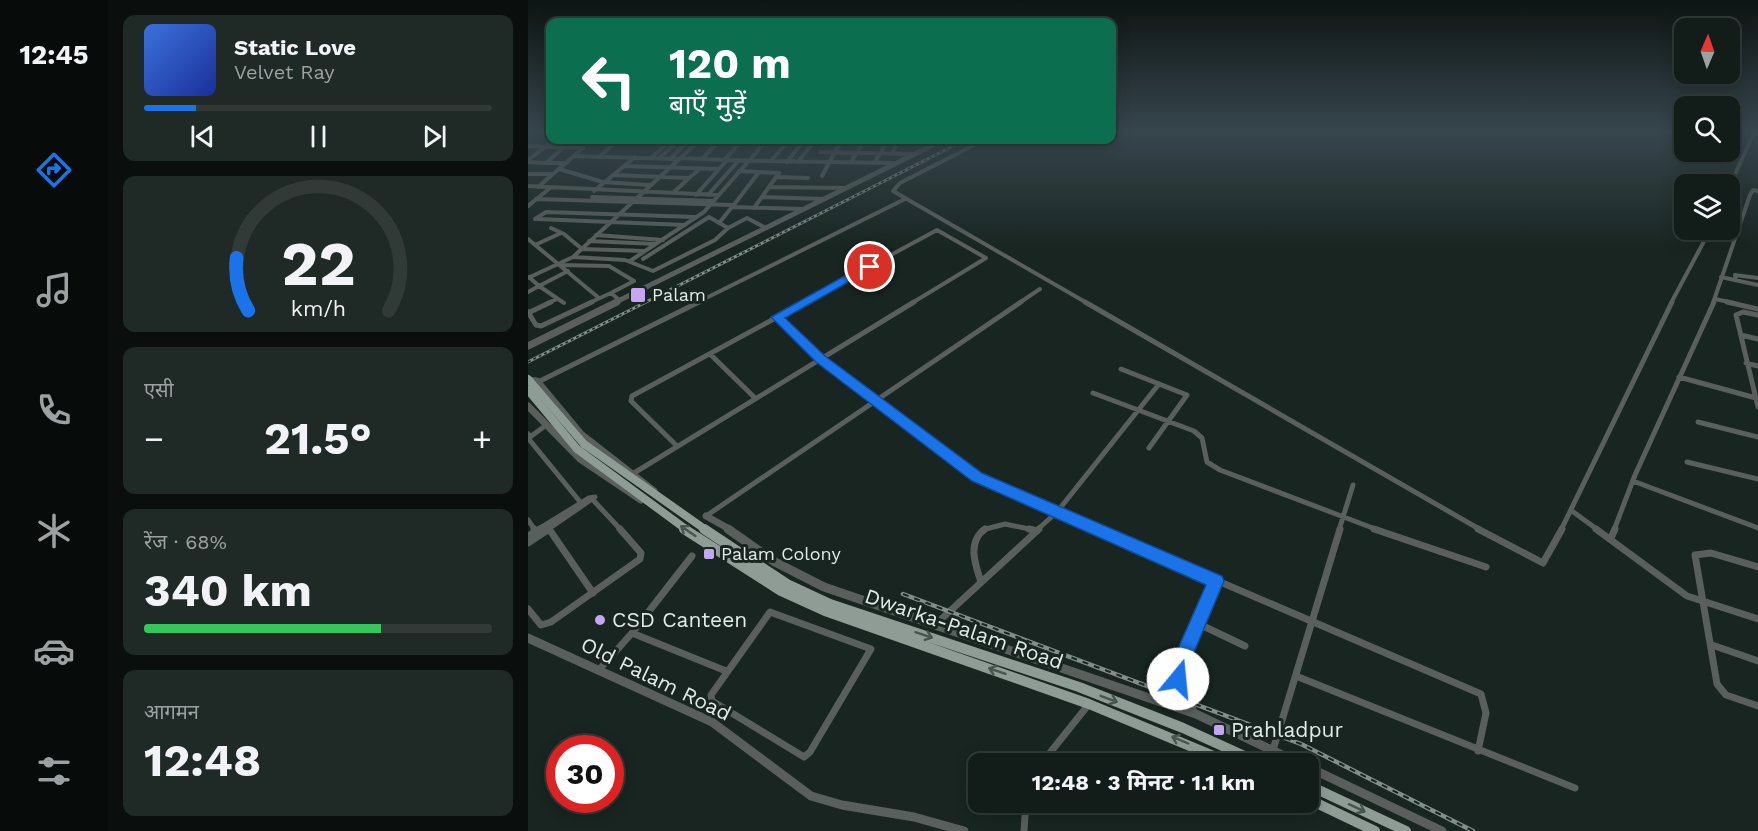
<!DOCTYPE html>
<html lang="hi">
<meta charset="utf-8">
<style>
body{margin:0;font-family:"Work Sans","Noto Sans Devanagari",sans-serif;background:#1f2925;color:#f1f3f6;height:100vh;display:flex;flex-direction:column;font-size:22px;white-space:nowrap}
*{box-sizing:border-box;margin:0}
p{font-size:20px;color:#9ca1a2}
.icon{flex:none;width:33px;height:33px;fill:none;stroke:currentColor;stroke-width:2;stroke-linecap:round;stroke-linejoin:round}
.map{position:relative;flex:1;overflow:hidden}
.details{display:flex;flex-direction:column;gap:15px;padding:15px;background:#0a0f0d;width:420px}
.details>*{flex:none}
.hud{position:absolute;left:18px;top:18px;width:570px;height:126px;border-radius:12px;box-shadow:0 3px 15px #0003,0 0 0 2px #313a37;background:#0b6e4f;color:#fff;overflow:hidden}
.needle{width:39px;rotate:2deg}
.controls{position:absolute;left:1146px;top:18px;display:grid;gap:12px}
.controls a{display:grid;place-items:center;width:66px;height:66px;border-radius:12px;background:#121c18;box-shadow:0 3px 15px #0003,0 0 0 2px #313a37;font-size:30px}
.speed{position:absolute;left:18px;top:735px;display:flex;gap:12px;font-size:30px;font-weight:700;text-align:center}
.speed>*{display:grid;place-content:center;width:78px;height:78px;border-radius:50%;background:#121c18;box-shadow:0 3px 15px #0003,0 0 0 2px #313a37;line-height:1}
.speed .limit{border:9px solid #d22;background:#fff;color:#111}
.pin{position:absolute;display:grid;place-items:center;width:51px;height:51px;color:#fff;margin:-26px;border:3px solid #fff;border-radius:50%;box-shadow:0 2px 6px #0007}
.me{position:absolute;width:66px;margin:-33px;rotate:17deg;stroke-linejoin:round;filter:drop-shadow(0 0 4px #0008)}
.turn{display:flex;align-items:center;gap:21px;height:126px;padding:0 24px;font-size:27px}
.turn .icon{width:78px;height:78px;stroke-width:2.5}
.turn b{display:block;font-size:42px;line-height:51px}
.big{font-size:45px;font-weight:700;line-height:1.1}
.details .widget{flex:1;display:flex;flex-direction:column;justify-content:center;gap:9px;min-width:0;padding:0 21px;border-radius:12px;background:#1f2925}
.details .dial{align-items:center;gap:0}
.dial svg{height:156px;overflow:visible;fill:none;stroke:#313a37;stroke-width:7;stroke-linecap:round;text-anchor:middle}
.dial text{fill:#f1f3f6;stroke:none}
.song{display:flex;align-items:center;gap:18px}
.cover{width:72px;height:72px;border-radius:9px;background:linear-gradient(135deg,hsl(220 70% 55%),hsl(230 70% 35%))}
.played{height:6px;border-radius:3px;background:linear-gradient(90deg,#1a73e8 15%,#313a37 15%)}
.keys{display:flex;justify-content:space-around;direction:ltr}
.heat{display:flex;justify-content:space-between;align-items:center;font-size:33px;direction:ltr}
.charge{height:9px;border-radius:4px;background:linear-gradient(90deg,#34c759 68%,#313a37 0)}
.trip{position:absolute;left:440px;top:753px;width:351px;height:60px;border-radius:12px;background:#121c18;box-shadow:0 3px 15px #0003,0 0 0 2px #313a37;font-weight:700;line-height:60px;text-align:center}
main{display:flex;flex:1;min-height:0}
.tabs{display:flex;flex-direction:column;width:108px;justify-content:space-around;align-items:center;background:#070b0a;color:#9ca1a2}
.tabs .icon{width:42px;height:42px}
.tabs .current{color:#1a73e8}
.tabs b{font-size:27px;color:#f1f3f6}
.map>svg:first-child{display:block}
</style>
<main>
<nav class="tabs">
<b>12:45</b>
<svg class="icon current" aria-label="directions" viewBox="0 0 24 24"><path d="M12 3l9 9-9 9-9-9zM9 14v-3h6M13 9l2 2-2 2"/></svg>
<svg class="icon" aria-label="music" viewBox="0 0 24 24"><path d="M9 18V5l10-2v13"/><circle cx="6" cy="18" r="3"/><circle cx="16" cy="16" r="3"/></svg>
<svg class="icon" aria-label="phone" viewBox="0 0 24 24"><path d="M5 4h4l2 5-3 2q2 4 5 5l2-3 5 2v4C11 20 4 13 5 4z"/></svg>
<svg class="icon" aria-label="climate" viewBox="0 0 24 24"><path d="M12 3v18M4 7l16 10M4 17L20 7"/></svg>
<svg class="icon" aria-label="car" viewBox="0 0 24 24"><path d="M5 17H2v-5l4-1 3-4h7l3 4 3 1v5h-3M9 17h6M6 11h13"/><circle cx="7" cy="17" r="2"/><circle cx="17" cy="17" r="2"/></svg>
<svg class="icon" aria-label="filters" viewBox="0 0 24 24"><path d="M4 7h16M4 17h16"/><circle cx="9" cy="7" r="2"/><circle cx="15" cy="17" r="2"/></svg>
</nav>
<section class="details">
<div class="widget">
<div class="song"><i class="cover"></i><div><b>Static Love</b><p>Velvet Ray</p></div></div>
<div class="played"></div>
<div class="keys"><svg class="icon" aria-label="previous" viewBox="0 0 24 24"><path d="M18 5L8 12l10 7zM5 5v14"/></svg><svg class="icon" aria-label="pause" viewBox="0 0 24 24"><path d="M8 5v14M16 5v14"/></svg><svg class="icon" aria-label="next" viewBox="0 0 24 24"><path d="M6 5l10 7-10 7zM19 5v14"/></svg></div>
</div>
<div class="widget dial"><svg viewBox="0 0 100 80">
<path d="M14 69A42 42 0 1 1 86 69"/>
<path d="M14 69A42 42 0 0 1 8 42" stroke="#1a73e8"/>
<text x="50" y="56" font-size="32" font-weight="700">22</text>
<text x="50" y="72" font-size="11">km/h</text>
</svg></div>
<div class="widget"><p>एसी</p>
<div class="heat"><a>−</a><b class="big">21.5°</b><a>+</a></div>
</div>
<div class="widget"><p>रेंज · 68%</p><b class="big">340 km</b><div class="charge"></div></div>
<div class="widget"><p>आगमन</p><b class="big">12:48</b></div>
</section>
<div class="map">
<svg width="1230" height="831" viewBox="0 0 1230 831">
<rect width="100%" height="100%" fill="#182520"/>
<g fill="none" stroke-linecap="round" stroke-linejoin="round">
<path stroke="#595f5c" stroke-width="4" d="M456 140 372 183 365 191 559 303
M62 144H85
M301 144 304 140
M0 146 55 148
M293 152 386 154
M306 152 316 140
M364 153 372 140
M46 156 150 159
M72 156 90 140
M123 158 143 140
M131 158 152 140
M152 158 199 160
M142 159 161 140
M174 159 192 140
M0 160 26 140
M196 160 215 140
M243 161 367 163
M0 162 18 163 36 147
M259 162 276 140
M270 162 287 140
M323 162 337 140
M347 162 360 140
M18 163H37
M96 166 191 169 168 195
M31 169 75 182 121 185
M191 169 199 160 243 161 261 140
M0 174H24
M86 175 161 178 145 193
M294 176 307 152
M248 177 280 178
M161 178 173 168
M0 186 191 195
M1202 186 1226 132
M10 187 55 148
M241 187 317 188
M66 191 107 157
M180 195 211 160
M64 197 186 201
M234 197 297 199
M8 199 205 205
M0 206 22 188
M205 206 231 172 211 171
M226 208 251 173 231 172
M7 219 18 212 168 217
M9 219 157 225
M191 223 204 207 275 209
M23 228 36 234 54 249 117 251
M68 235 135 240
M0 239 71 298
M61 241 128 244
M7 245 33 233
M45 257 97 260 125 271 187 240 200 228
M115 259 181 217 200 228 219 218 238 228
M102 261 176 212 239 140
M33 265 81 266 106 281
M1193 277 1230 285
M0 278 45 257 172 140
M1208 280 1207 275 1230 278
M0 292 11 286 1 277
M83 293 106 281
M1187 299 1206 303
M20 303 29 299
M36 303 11 286 40 271
M61 303 83 293 90 299
M168 303 377 199
M274 303 409 230 458 258 384 303
M491 303 512 289
M1143 303 1182 230
M1185 303 1222 195 1225 190 1230 191"/>
<path stroke="#595f5c" stroke-width="5" d="M557 302 953 530
M1199 302 1230 309
M0 312 8 325 13 326 64 302
M0 313 23 302
M1230 315 1215 312 1208 315 1230 407
M249 317 293 359 449 477 572 530
M1213 335 1230 339
M182 354 227 398
M1218 363 1230 366
M593 369 659 395 621 448
M1151 377 1228 398
M10 382 171 302
M565 393 666 431 674 438 679 462 692 470 850 530
M1170 422 1230 437
M0 434 2 437 17 426
M0 438 53 503
M148 445 103 401 104 396 277 302
M1159 462 1230 479
M106 473 386 302
M1105 481 1230 528
M65 500 93 530
M1044 511 1070 530
M178 516 493 302
M0 520 7 530
M9 530 61 498 67 497 19 530
M454 530 477 524 506 530
M509 530 529 512 631 384
M811 530 825 485
M1033 530 1144 302
M1086 530 1107 475 1186 302"/>
<path stroke="#595f5c" stroke-width="7" d="M6 529 8 531
M21 529 65 593
M501 529 509 531
M569 529 953 694 958 713 950 751
M846 529 958 567
M950 529 1015 563 1034 529
M1068 529 1159 596 1230 619
M0 536 12 529
M1083 538 1087 529
M0 543 21 529
M1230 567 1183 553 1167 555 1189 684 1198 695 1230 706
M453 582C447 564 439 542 457 529
M0 609 13 625 23 622 112 559 113 553 92 529
M242 612 343 649 282 752 276 757 184 701 183 695Z
M408 624 511 529
M671 624 717 646
M104 633 198 671
M1184 645 1230 661
M70 671 104 633 164 556
M768 676 1047 788
M667 713 651 682 650 671 688 581
M745 750 812 529
M513 764 561 704
M496 831 498 802"/>
<path stroke="#595f5c" stroke-width="5" d="M86 303 415 140"/>
<path stroke="#595f5c" stroke-width="7" d="M0 346 89 302
M0 380 9 381 53 434 126 491
M0 406 52 459 113 500
M178 516 203 530"/>
<path stroke="#595f5c" stroke-width="9" d="M200 529 247 562 296 587 668 714 773 764
M0 638 184 722 283 796 314 805 386 817 436 831
M780 767 914 831"/>
<path stroke="#8f9c96" stroke-width="8" d="M0 390 49 449 159 530
M56 444 178 530"/>
<path stroke="#8f9c96" stroke-width="10" d="M156 529 253 591 297 611 561 704 705 764
M176 529 259 584 302 604 551 687 655 728 734 764
M780 785 878 831
M780 799 847 831"/>
<defs>
<path id="rail-far1" d="M0 362 437 140"/>
<path id="rail" d="M375 594 773 744 945 831"/>
</defs>
<use href="#rail-far1" stroke="#838e89" stroke-width="3"/>
<use href="#rail" stroke="#838e89" stroke-width="4.5"/>
<use href="#rail-far1" stroke="#182520" stroke-width="1.5" stroke-dasharray="3" stroke-linecap="butt"/>
<use href="#rail" stroke="#182520" stroke-width="2" stroke-dasharray="6" stroke-linecap="butt"/>
<path stroke="#8f9c96" stroke-width="8" d="M0 379 56 444"/>
</g>
<defs><path id="oneway-shaft" d="M-6 0H5M1.5-3L5.5 0L1.5 3" fill="none" stroke-width="1.6" stroke-linecap="round" stroke-linejoin="round" transform="scale(1.5)"/></defs>
<g stroke="#48554f">
<use href="#oneway-shaft" transform="translate(160 531) rotate(-146)"/>
<use href="#oneway-shaft" transform="translate(396 635) rotate(18)"/>
<use href="#oneway-shaft" transform="translate(469 671) rotate(-161)"/>
<use href="#oneway-shaft" transform="translate(581 699) rotate(21)"/>
<use href="#oneway-shaft" transform="translate(652 740) rotate(-157)"/>
<use href="#oneway-shaft" transform="translate(829 808) rotate(25)"/>
</g>
<linearGradient id="sky" x2="0" y2="1"><stop stop-color="#0d1412"/><stop offset="0.53" stop-color="#37464e"/><stop offset="1" stop-color="#37464e" stop-opacity="0"/></linearGradient>
<rect width="1230" height="248" fill="url(#sky)"/>
<path fill="#1a73e8" stroke="#114b97" stroke-width="1.5" d="M338 264 347 267 257 318 297 356 454 473 694 576 696 581 659 669 657 685 650 688 644 685 641 669 678 585 444 481 288 362 243 317Z"/>
<g fill="#c3a7f2" stroke="#182520" stroke-width="2">
<rect x="102" y="287" width="16" height="16" rx="3"/>
<rect x="175" y="548" width="12" height="12" rx="3"/>
<circle cx="72" cy="620" r="6"/>
<rect x="685" y="724" width="12" height="12" rx="3"/>
</g>
<g text-anchor="middle" stroke-width="6" stroke-linejoin="round" paint-order="stroke">
<g font-size="18" fill="#e1eae6" stroke="#182520" text-anchor="start">
<text x="124" y="301">Palam</text>
<text x="193" y="560">Palam Colony</text>
</g>
<g font-size="21" fill="#e1eae6" stroke="#182520" text-anchor="start">
<text x="84" y="627">CSD Canteen</text>
<text x="703" y="737">Prahladpur</text>
</g>
<g font-size="21" fill="#e1eae6" stroke="#182520">
<text transform="translate(436 629) rotate(19)" y="7">Dwarka-Palam Road</text>
<text transform="translate(128 679) rotate(26)" y="7">Old Palam Road</text>
</g>
</g>
</svg>
<div class="controls">
<a><svg class="needle" viewBox="-14 -14 28 28"><path d="M0-13l5 13h-10z" fill="#e53935"/><path d="M0 13l5-13h-10z" fill="#9ca1a2"/></svg></a>
<a><svg class="icon" aria-label="search" viewBox="0 0 24 24"><circle cx="10" cy="10" r="6"/><path d="M15 15l6 6"/></svg></a>
<a><svg class="icon" aria-label="layers" viewBox="0 0 24 24"><path d="M12 4l9 5-9 5-9-5zM3 14l9 5 9-5"/></svg></a>
</div>
<div class="speed"><div class="limit">30</div></div>
<div class="pin" style="left:342px;top:267px;background:#d93025"><svg class="icon" aria-label="arrive" viewBox="0 0 24 24"><path d="M6 21V4h12l-3 4 3 4H6"/></svg></div>
<svg class="me" style="left:650px;top:679px" viewBox="-20 -20 40 40"><circle r="19" fill="#fff"/><path d="M0-13L10 11 0 6-10 11z" fill="#1a73e8"/></svg>
<div class="trip">12:48 · 3 मिनट · 1.1 km</div>
<div class="hud">
<div class="turn"><svg class="icon" aria-label="left" viewBox="0 0 24 24"><path d="M17 20v-9H6M10 6l-5 5 5 5"/></svg><div><b>120 m</b>बाएँ मुड़ें</div></div>
</div>
</div>
</main>
